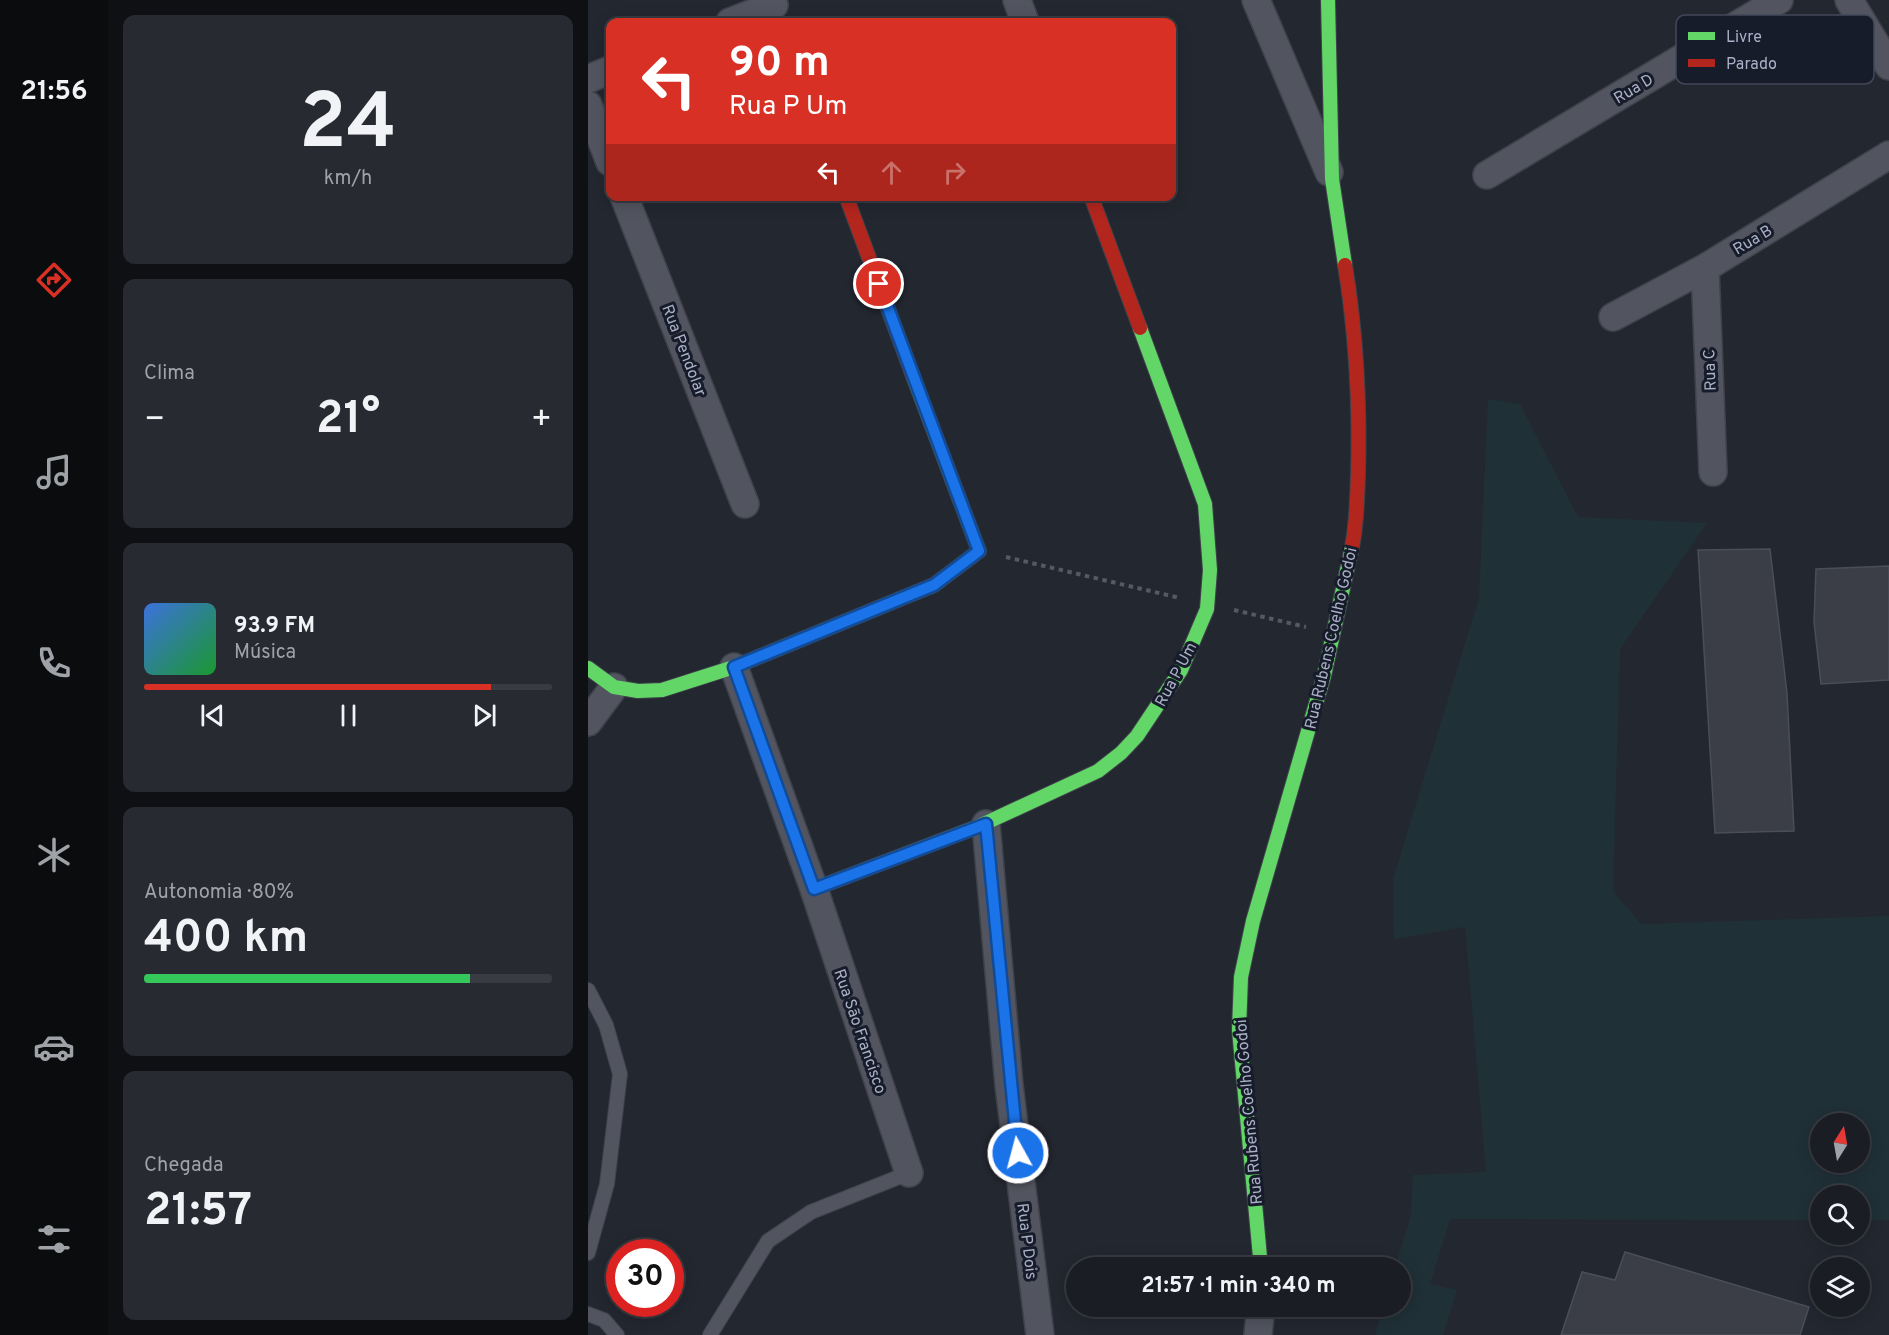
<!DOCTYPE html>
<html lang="pt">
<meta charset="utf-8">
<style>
body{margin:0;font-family:Overpass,sans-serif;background:#272a31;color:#f1f3f6;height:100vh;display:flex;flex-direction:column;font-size:22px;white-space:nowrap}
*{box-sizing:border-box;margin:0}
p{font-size:20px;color:#9fa2a6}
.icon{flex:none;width:33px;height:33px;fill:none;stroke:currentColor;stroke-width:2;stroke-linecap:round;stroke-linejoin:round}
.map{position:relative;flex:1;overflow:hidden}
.panel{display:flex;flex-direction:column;gap:15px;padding:15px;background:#0e1014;width:480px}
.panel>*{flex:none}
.banner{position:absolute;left:18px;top:18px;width:570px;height:183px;border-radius:12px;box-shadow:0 3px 15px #0003,0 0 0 2px #383b41;background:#d93025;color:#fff;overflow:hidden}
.needle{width:39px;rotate:11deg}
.controls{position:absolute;left:1222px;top:1113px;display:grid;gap:12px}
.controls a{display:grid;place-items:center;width:60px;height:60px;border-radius:50%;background:#1a1d24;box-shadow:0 3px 15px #0003,0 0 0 2px #383b41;font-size:30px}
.speed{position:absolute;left:18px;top:1239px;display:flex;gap:12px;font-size:30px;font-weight:700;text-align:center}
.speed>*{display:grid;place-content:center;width:78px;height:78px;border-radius:50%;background:#1a1d24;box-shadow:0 3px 15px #0003,0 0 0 2px #383b41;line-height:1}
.speed .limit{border:9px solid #d22;background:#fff;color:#111}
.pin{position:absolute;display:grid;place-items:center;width:51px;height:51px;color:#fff;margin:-26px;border:3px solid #fff;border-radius:50%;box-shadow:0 2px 6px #0007}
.me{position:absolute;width:66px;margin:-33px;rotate:353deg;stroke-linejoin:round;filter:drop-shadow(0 0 4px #0008)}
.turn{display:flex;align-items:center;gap:21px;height:126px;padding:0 24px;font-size:27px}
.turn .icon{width:78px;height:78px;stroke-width:2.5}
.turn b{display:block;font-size:42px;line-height:51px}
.lanes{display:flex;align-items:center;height:57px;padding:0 24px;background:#0003;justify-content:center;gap:30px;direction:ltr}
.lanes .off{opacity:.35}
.big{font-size:45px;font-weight:700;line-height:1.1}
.panel .widget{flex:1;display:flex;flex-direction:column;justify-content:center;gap:9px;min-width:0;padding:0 21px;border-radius:12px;background:#272a31}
.panel .dial{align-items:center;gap:0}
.dial b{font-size:78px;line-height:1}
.song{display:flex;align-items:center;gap:18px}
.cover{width:72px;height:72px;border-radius:9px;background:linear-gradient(135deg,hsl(220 70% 55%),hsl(130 70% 35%))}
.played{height:6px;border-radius:3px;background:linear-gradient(90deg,#d93025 85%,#383b41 85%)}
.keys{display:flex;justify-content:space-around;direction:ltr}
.heat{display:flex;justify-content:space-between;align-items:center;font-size:33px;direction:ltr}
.charge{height:9px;border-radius:4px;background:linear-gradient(90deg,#34c759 80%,#383b41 0)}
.trip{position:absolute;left:478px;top:1257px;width:345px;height:60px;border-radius:30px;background:#1a1d24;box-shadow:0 3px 15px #0003,0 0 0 2px #383b41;font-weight:700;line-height:60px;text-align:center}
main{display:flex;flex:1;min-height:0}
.dock{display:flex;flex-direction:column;width:108px;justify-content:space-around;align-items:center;background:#0a0c0e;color:#9fa2a6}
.dock .icon{width:42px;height:42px}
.dock .current{color:#d93025}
.dock b{font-size:27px;color:#f1f3f6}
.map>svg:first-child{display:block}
</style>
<main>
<nav class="dock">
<b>21:56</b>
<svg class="icon current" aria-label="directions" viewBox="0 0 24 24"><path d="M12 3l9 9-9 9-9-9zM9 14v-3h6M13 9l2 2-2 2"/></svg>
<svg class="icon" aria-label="music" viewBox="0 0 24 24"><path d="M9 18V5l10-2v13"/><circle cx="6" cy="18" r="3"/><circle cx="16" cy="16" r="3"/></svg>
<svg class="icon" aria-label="phone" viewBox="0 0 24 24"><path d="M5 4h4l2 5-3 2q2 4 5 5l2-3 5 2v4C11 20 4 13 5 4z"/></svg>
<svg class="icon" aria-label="climate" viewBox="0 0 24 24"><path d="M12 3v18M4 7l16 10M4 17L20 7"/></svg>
<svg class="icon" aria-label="car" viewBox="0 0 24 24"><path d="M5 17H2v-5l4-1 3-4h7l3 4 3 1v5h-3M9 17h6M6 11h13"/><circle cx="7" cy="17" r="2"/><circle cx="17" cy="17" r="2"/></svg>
<svg class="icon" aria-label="filters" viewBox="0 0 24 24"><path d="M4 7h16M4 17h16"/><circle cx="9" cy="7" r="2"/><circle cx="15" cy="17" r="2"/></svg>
</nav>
<section class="panel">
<div class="widget dial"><b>24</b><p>km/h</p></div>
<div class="widget"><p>Clima</p>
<div class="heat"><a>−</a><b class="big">21°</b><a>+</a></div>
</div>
<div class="widget">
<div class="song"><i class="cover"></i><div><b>93.9 FM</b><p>Música</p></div></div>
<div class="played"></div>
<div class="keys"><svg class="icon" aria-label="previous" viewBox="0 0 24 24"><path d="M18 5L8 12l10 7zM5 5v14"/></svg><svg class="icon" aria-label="pause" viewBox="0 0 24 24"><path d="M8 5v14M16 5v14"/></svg><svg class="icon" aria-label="next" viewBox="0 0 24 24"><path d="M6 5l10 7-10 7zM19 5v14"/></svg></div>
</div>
<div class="widget"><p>Autonomia · 80%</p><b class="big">400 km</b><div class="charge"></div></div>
<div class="widget"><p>Chegada</p><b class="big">21:57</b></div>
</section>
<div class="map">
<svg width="1301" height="1335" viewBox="0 0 1301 1335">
<rect width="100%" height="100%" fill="#232730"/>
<path fill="#203037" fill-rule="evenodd" d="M900 399 932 404 990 517 1119 523 1032 649 1025 891 1053 924 1301 916V1220H1272V1196H1233V1220L862 1219 842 1284 869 1290 855 1335H787L795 1307 813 1306V1268L807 1267 823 1215 825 1175 898 1172 877 927 806 939 805 879 891 598ZM1233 1124H1272V1162H1233Z"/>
<path fill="#3b3e47" stroke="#4a4e58" stroke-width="1.5" d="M1182 549 1199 693 1206 831 1127 833 1110 550Z
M1301 566V680L1233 684 1226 622 1228 569Z
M1037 1252 1221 1307 1212 1335H973L994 1272 1027 1280Z"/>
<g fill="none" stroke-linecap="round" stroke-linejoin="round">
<defs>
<path id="lane" d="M0 990 18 1025 32 1074 19 1184 0 1253
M0 1314 16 1320 29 1335
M122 1335 180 1241 223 1212 321 1173"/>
<path id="street" d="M429 0 437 22
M668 0 741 172
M1261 0 1301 66
M142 22 186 5
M0 79 22 70
M0 105 22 162
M899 175 1191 0
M36 196 157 504
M1117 268 1125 472
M1025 317 1117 268 1301 155
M146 667 226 889 321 1173
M0 722 26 687
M398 824 421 1085 452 1335
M670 1335 673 1306"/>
<path id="fast" d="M740 0 744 179 757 265
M0 668 26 687 50 691 74 690 146 667 346 585 391 551 325 376
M226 889 389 827 510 771 533 753 549 736 593 670 619 609 622 570 617 504 552 328
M673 1268 651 1030 653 977 665 921 736 676 764 547"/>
<path id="jam" d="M258 196 325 376
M503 196 552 328
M757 265C768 333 772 405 770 475 769 499 769 523 764 547"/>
</defs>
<use href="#lane" stroke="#3f424a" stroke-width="16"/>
<use href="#street" stroke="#3f424a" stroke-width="30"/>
<use href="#fast" stroke="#3f424a" stroke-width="16"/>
<use href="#jam" stroke="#3f424a" stroke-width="16"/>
<path stroke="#545962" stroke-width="4" stroke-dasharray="4.5 4.5" stroke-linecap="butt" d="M418 557 592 598
M646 610 718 627"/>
<use href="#lane" stroke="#525560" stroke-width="14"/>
<use href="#street" stroke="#525560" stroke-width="27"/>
<use href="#fast" stroke="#63d668" stroke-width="14"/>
<use href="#jam" stroke="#b3261e" stroke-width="14"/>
</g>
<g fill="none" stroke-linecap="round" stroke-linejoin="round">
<defs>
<path id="route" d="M291 284 391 551 346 585 146 667 226 889 398 824 430 1153"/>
</defs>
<use href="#route" stroke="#114b97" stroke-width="15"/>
<use href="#route" stroke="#1a73e8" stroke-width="10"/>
</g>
<g text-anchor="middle" stroke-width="6" stroke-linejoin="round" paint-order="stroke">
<g font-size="16" fill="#aab0c5" stroke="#171c2b">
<text transform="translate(1045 88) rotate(-31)" y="6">Rua D</text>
<text transform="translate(1164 239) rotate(-31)" y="6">Rua B</text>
<text transform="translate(97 350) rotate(69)" y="6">Rua Pendolar</text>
<text transform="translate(1121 370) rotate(-92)" y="6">Rua C</text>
<text transform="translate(742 638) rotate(-77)" y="6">Rua Rubens Coelho Godoi</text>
<text transform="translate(587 674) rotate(-62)" y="6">Rua P Um</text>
<text transform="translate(273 1031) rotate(71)" y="6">Rua São Francisco</text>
<text transform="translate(660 1112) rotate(-95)" y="6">Rua Rubens Coelho Godoi</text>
<text transform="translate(440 1241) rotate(83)" y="6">Rua P Dois</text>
</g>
</g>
<rect x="1088" y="15" width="198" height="69" rx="9" fill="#171c2b" stroke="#434859" stroke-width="1.5"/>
<rect x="1100" y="32" width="27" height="8" fill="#63d668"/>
<rect x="1100" y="59" width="27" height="8" fill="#b3261e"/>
<g font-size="16" fill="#aab0c5">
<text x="1138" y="42">Livre</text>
<text x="1138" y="69">Parado</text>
</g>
</svg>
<div class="controls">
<a><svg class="needle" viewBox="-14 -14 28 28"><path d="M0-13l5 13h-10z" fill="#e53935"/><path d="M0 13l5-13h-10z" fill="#9fa2a6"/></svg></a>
<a><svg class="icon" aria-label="search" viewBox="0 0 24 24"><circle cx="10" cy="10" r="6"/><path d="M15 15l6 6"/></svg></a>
<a><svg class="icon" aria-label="layers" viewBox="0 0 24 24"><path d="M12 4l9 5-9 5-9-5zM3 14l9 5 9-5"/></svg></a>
</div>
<div class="speed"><div class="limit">30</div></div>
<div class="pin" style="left:291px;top:284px;background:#d93025"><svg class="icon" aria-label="arrive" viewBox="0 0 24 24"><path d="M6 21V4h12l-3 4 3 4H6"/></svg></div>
<svg class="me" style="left:430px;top:1153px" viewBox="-20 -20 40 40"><circle r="17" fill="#1a73e8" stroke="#fff" stroke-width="3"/><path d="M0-11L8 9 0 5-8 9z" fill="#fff"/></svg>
<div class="trip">21:57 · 1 min · 340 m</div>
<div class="banner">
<div class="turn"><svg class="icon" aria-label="left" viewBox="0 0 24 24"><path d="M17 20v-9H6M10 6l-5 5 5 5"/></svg><div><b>90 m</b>Rua P Um</div></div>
<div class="lanes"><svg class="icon" aria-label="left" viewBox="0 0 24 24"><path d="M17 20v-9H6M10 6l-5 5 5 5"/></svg><svg class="icon off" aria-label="ahead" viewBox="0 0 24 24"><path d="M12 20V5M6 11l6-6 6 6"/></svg><svg class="icon off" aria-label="right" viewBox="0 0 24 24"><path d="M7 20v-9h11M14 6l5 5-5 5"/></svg></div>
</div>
</div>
</main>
